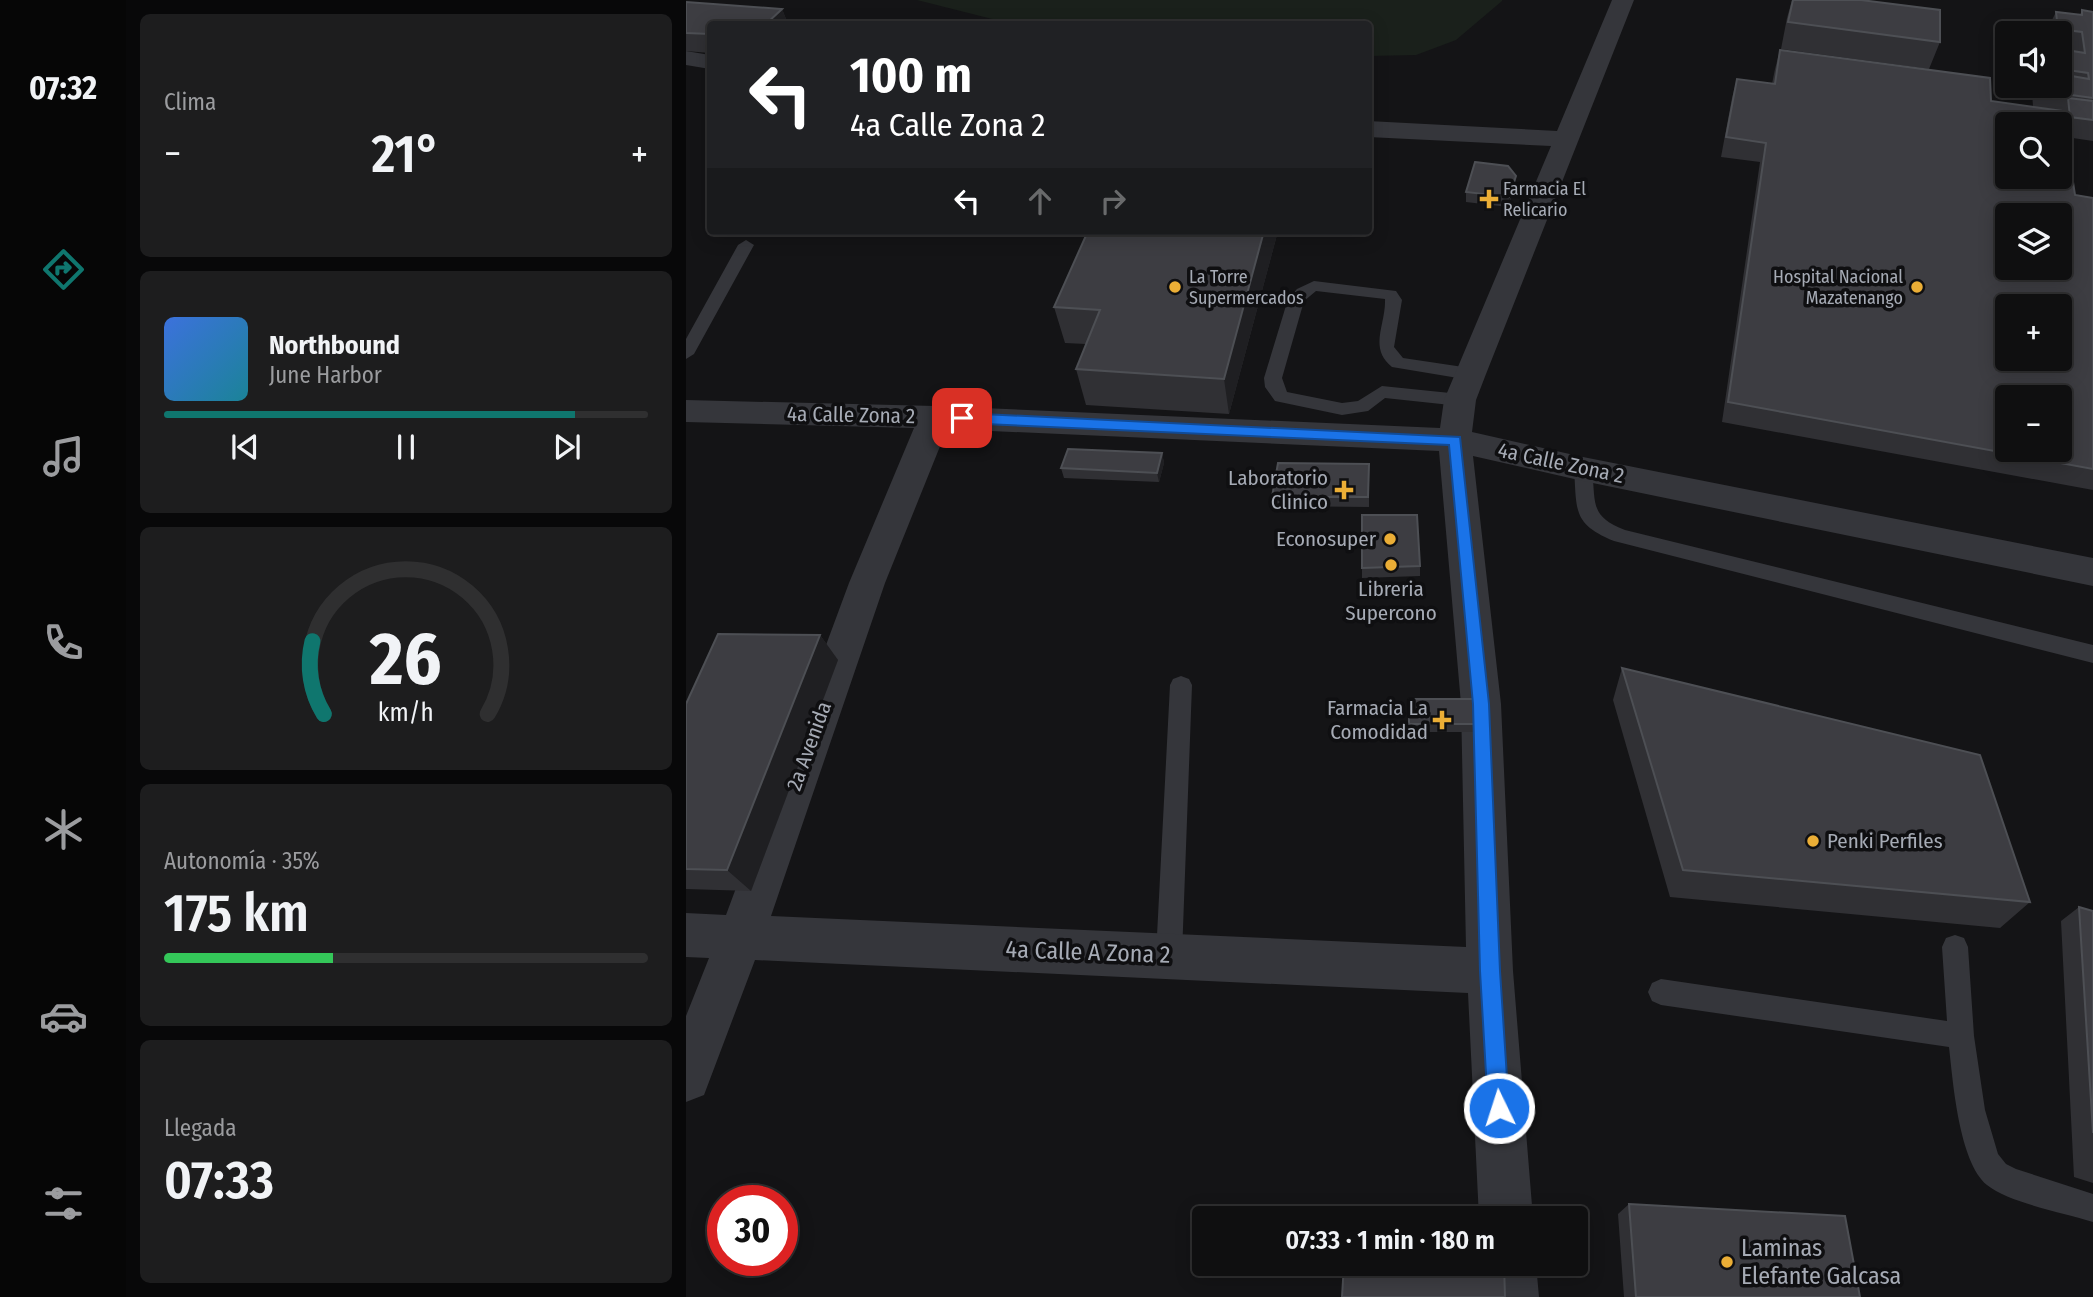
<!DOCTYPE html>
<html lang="es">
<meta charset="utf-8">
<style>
body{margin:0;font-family:"Fira Sans Condensed",sans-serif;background:#1d1d1e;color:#f1f3f6;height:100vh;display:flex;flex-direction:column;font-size:26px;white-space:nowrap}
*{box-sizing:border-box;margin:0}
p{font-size:23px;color:#9b9c9f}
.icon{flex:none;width:38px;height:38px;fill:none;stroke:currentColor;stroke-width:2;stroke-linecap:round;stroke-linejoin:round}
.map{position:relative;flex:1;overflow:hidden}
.details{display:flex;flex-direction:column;gap:14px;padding:14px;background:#080809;width:560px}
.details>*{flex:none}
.hud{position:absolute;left:21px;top:21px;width:665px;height:214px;border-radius:7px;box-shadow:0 4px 18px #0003,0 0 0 2px #2f2f30;background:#202124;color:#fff;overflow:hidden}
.fabs{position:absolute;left:1309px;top:21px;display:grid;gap:14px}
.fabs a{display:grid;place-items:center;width:77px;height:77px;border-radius:7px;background:#0f0f10;box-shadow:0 4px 18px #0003,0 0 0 2px #2f2f30;font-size:35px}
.speed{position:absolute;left:21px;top:1185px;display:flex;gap:14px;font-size:35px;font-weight:700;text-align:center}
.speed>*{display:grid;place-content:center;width:91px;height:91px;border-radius:50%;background:#0f0f10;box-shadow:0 4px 18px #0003,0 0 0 2px #2f2f30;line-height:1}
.speed .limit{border:10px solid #d22;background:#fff;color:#111}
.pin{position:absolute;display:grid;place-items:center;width:60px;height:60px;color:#fff;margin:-30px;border-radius:14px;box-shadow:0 4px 10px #0006}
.me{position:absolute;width:77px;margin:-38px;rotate:356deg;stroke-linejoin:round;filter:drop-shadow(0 0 5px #0008)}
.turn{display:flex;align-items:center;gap:24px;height:147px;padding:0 28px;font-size:32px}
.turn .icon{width:91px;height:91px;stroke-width:2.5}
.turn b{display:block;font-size:49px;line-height:60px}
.lanes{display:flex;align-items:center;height:66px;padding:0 28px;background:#0003;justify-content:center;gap:35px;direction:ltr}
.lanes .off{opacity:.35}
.big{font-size:52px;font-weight:600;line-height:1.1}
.details .widget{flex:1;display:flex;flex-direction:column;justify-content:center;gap:10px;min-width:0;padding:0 24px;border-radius:10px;background:#1d1d1e}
.details .dial{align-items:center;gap:0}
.dial svg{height:182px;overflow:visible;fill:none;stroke:#2f2f30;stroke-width:7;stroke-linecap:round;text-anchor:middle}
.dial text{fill:#f1f3f6;stroke:none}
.song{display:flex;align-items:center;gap:21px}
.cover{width:84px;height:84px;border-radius:10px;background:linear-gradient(135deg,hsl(220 70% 55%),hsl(190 70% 35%))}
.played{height:7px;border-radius:4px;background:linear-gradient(90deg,#0f766e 85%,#2f2f30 85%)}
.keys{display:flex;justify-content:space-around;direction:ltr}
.heat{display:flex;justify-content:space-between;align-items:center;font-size:38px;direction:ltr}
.charge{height:10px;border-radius:5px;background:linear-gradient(90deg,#34c759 35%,#2f2f30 0)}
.trip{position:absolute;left:506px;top:1206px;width:396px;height:70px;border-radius:7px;background:#0f0f10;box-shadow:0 4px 18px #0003,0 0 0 2px #2f2f30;font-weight:600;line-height:70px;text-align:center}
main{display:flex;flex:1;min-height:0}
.tab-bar{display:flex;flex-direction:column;width:126px;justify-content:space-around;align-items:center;background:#060606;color:#9b9c9f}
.tab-bar .icon{width:49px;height:49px}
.tab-bar .on{color:#0f766e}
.tab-bar b{font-size:32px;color:#f1f3f6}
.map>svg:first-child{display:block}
</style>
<main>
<nav class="tab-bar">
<b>07:32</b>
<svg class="icon on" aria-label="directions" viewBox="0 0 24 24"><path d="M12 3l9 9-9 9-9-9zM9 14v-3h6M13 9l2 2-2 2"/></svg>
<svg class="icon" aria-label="music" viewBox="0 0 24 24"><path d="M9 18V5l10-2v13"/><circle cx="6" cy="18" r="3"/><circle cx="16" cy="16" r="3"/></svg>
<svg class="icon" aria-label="phone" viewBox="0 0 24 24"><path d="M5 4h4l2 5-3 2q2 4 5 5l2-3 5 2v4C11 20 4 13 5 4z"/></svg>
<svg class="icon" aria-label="climate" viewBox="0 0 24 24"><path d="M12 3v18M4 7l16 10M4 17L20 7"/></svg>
<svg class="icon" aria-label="car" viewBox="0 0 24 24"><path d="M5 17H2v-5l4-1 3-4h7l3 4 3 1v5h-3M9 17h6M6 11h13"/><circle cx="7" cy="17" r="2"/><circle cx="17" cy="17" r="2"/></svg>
<svg class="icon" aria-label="filters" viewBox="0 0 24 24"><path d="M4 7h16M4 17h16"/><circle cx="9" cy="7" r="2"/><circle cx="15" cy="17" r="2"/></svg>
</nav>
<section class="details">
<div class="widget"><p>Clima</p>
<div class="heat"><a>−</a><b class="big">21°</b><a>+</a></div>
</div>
<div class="widget">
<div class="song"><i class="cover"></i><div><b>Northbound</b><p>June Harbor</p></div></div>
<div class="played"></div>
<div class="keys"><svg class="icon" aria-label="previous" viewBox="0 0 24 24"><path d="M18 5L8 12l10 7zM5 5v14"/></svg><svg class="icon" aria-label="pause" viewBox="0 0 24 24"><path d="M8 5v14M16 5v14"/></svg><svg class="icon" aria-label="next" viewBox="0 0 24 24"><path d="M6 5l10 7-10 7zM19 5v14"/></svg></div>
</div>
<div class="widget dial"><svg viewBox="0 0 100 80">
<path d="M14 69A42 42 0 1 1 86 69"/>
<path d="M14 69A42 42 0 0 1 9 37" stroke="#0f766e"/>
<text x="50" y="56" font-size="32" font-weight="700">26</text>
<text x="50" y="72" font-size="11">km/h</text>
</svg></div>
<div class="widget"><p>Autonomía · 35%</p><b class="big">175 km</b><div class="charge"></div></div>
<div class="widget"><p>Llegada</p><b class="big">07:33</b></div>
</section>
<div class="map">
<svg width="1407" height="1297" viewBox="0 0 1407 1297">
<rect width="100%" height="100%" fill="#141416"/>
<path fill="#1a201b" d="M231 0H816V1L770 40 730 55 683 56 682 24H326Z"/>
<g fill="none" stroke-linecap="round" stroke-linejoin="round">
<path fill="#35363b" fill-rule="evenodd" d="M60 240 68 245 8 354 0 359V339L52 245Z
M628 281 710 291 716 300 708 347 717 358 784 368 793 374 784 380 706 367C682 348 700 325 699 299L630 291 618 301 596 378 601 392 656 403 672 401 696 386 774 394 783 400 780 404 774 406 699 398 682 411 656 415 589 401 579 387 578 378 602 299 611 289Z
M897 462 904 464 906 469C910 503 903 516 939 530L1407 645V663L928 541C886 524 891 510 888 469L890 464Z
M495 676 503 679 506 685 496 955 492 964 483 967 474 964 470 955 484 685 487 679Z
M1269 935 1278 938 1282 947 1288 1036 1299 1110 1312 1154 1320 1164 1330 1169 1407 1194V1222C1379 1213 1323 1203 1301 1185 1273 1162 1267 1082 1263 1047L975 1005 966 1001 962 992 966 983 975 979 1261 1021 1256 947 1260 938Z"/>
<path fill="#35363b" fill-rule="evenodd" d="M926 0H948L800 374 790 400 786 432 897 457 1407 558V586L897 481 787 456 815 704 827 971 847 1218H793L782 993 69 960 18 1095 0 1102V1016L23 958 0 957V913L40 915 163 583 228 428 0 422V400L249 406 754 428 758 400 865 146 682 137V121L871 131ZM261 429 753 451 775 704 780 947 85 916 199 583Z
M0 51 24 55V69L0 65Z
M796 1264H850L853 1297H797Z"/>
</g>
<path fill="#303034" d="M1106 0H1175L1254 42 1243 69 1095 49 1101 18Z
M0 2 96 9 102 24H24V53L0 51Z
M1396 10 1407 12V141L1380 137 1389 195 1407 198V490L1036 422 1074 162 1035 157 1046 98 1051 79 1086 84 1089 69 1094 50 1305 101 1347 107 1346 91 1348 86H1374V49L1387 51 1374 49V33H1362L1361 30 1370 12 1394 15Z
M830 176 829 186 822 207 780 202V192Z
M592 231 543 414 400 405 390 369 400 344 379 343 368 307Z
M476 453 478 463 473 482 378 478 375 468Z
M683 464V507L588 506 586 497Z
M676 515 734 566V576L676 578Z
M134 635 152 660 65 891 0 889V704Z
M936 668 1344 902 1314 928 984 897 927 700Z
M722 708 792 724 791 732H723Z
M1393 907 1407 911V1183L1388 1177 1375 921Z
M943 1204 1174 1297H938L932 1214Z"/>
<path fill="#1f1f22" d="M96 9 102 24H80Z
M830 176 829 186 822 207 823 197Z
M578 231H592L543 414 538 379Z
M476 453 478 463 473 482 471 473Z
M134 635 152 660 65 891 41 870Z"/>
<path fill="#3d3d42" stroke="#4d4f54" stroke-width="2" fill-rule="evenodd" d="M1107 0H1175L1254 10V42L1102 22Z
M0 2 96 9 80 24H24V34L0 33Z
M1396 10 1407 12V98L1357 91 1356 86H1374V74L1403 79 1402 73 1374 69V49L1399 53 1396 32 1372 29 1370 12 1396 15Z
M1094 50 1304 78 1305 101 1376 111 1389 195 1407 198V469L1042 402 1080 143 1040 137 1051 79 1089 84ZM1321 124H1374V177H1321ZM1321 215H1374V268H1321ZM1321 306H1374V359H1321ZM1321 397H1374V450H1321Z
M1382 98 1407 101V120L1384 117Z
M789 162 822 166 830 176 823 197 780 192Z
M402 231H578L538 379 390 369 414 310 368 307Z
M382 449 476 453 471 473 375 468Z
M592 463 683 464 682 497H586Z
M676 515H731L734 566 676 568Z
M32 634 134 635 41 870 0 869V704Z
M936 668 1294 755 1344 902 997 870Z
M723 699H790L792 724H723Z
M1393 907 1407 911V1133Z
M943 1204 1159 1216 1174 1297H950Z
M658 1264H818L819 1297H656Z"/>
<path fill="#1a73e8" stroke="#114b97" stroke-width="2" d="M276 413 774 437 803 704 814 971 823 1108 820 1116 813 1119 806 1116 802 1108 794 971 787 704 763 445 276 423 270 418Z"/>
<g fill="#ebae36" stroke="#0f0f11" stroke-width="2.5">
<path d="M799.5 188.5h7v7h7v7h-7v7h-7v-7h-7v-7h7z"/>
<circle cx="489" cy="287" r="7"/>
<circle cx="1231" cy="287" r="7"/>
<path d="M654.5 479.5h7v7h7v7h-7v7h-7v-7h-7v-7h7z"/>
<circle cx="704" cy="539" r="7"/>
<circle cx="705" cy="565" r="7"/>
<path d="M752.5 709.5h7v7h7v7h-7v7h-7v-7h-7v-7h7z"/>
<circle cx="1127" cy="841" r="7"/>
<circle cx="1041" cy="1262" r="7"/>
</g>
<g text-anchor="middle" stroke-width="7" stroke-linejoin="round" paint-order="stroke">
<g font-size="18" fill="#a6abb5" stroke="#0f0f11" text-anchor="start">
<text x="817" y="195">Farmacia El<tspan x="817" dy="21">Relicario</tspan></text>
<text x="503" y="283">La Torre<tspan x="503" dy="21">Supermercados</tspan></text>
<text x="1217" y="283" text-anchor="end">Hospital Nacional<tspan x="1217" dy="21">Mazatenango</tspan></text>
</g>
<g font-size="21" fill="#a6abb5" stroke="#0f0f11">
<text transform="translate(165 415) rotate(1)" y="7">4a Calle Zona 2</text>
<text transform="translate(875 463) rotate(12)" y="7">4a Calle Zona 2</text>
<text transform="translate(123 746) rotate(-70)" y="7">2a Avenida</text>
</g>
<g font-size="21" fill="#a6abb5" stroke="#0f0f11" text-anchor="end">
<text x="642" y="485">Laboratorio<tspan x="642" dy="24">Clinico</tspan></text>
<text x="690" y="546">Econosuper</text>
<text x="705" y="596" text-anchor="middle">Libreria<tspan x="705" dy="24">Supercono</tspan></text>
<text x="742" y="715">Farmacia La<tspan x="742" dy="24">Comodidad</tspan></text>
<text x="1141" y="848" text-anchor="start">Penki Perfiles</text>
</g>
<g font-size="24" fill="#a6abb5" stroke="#0f0f11">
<text transform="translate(402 952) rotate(2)" y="8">4a Calle A Zona 2</text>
</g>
<g font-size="24" fill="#a6abb5" stroke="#0f0f11" text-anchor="start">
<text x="1055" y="1256">Laminas<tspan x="1055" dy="28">Elefante Galcasa</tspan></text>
</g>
</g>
</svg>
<div class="fabs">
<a><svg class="icon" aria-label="sound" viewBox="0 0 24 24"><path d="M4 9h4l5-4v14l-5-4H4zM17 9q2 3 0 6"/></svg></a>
<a><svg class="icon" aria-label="search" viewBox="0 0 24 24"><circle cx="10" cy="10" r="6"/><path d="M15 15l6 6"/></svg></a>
<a><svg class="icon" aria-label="layers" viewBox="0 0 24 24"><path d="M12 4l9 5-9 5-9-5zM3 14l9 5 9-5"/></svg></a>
<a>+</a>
<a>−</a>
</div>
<div class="speed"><div class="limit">30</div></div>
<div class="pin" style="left:276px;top:418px;background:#d93025"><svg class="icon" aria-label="arrive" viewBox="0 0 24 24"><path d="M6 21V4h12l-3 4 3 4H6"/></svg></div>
<svg class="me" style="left:813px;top:1108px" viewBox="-20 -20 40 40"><circle r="17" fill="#1a73e8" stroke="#fff" stroke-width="3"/><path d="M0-11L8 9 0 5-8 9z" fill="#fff"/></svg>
<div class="trip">07:33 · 1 min · 180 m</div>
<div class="hud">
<div class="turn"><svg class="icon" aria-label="left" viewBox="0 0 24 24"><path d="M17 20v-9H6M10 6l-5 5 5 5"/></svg><div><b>100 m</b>4a Calle Zona 2</div></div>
<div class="lanes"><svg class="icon" aria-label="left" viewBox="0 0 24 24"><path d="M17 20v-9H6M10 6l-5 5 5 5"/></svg><svg class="icon off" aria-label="ahead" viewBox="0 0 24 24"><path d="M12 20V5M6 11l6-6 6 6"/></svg><svg class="icon off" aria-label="right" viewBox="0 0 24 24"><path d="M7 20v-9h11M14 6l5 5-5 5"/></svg></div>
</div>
</div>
</main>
